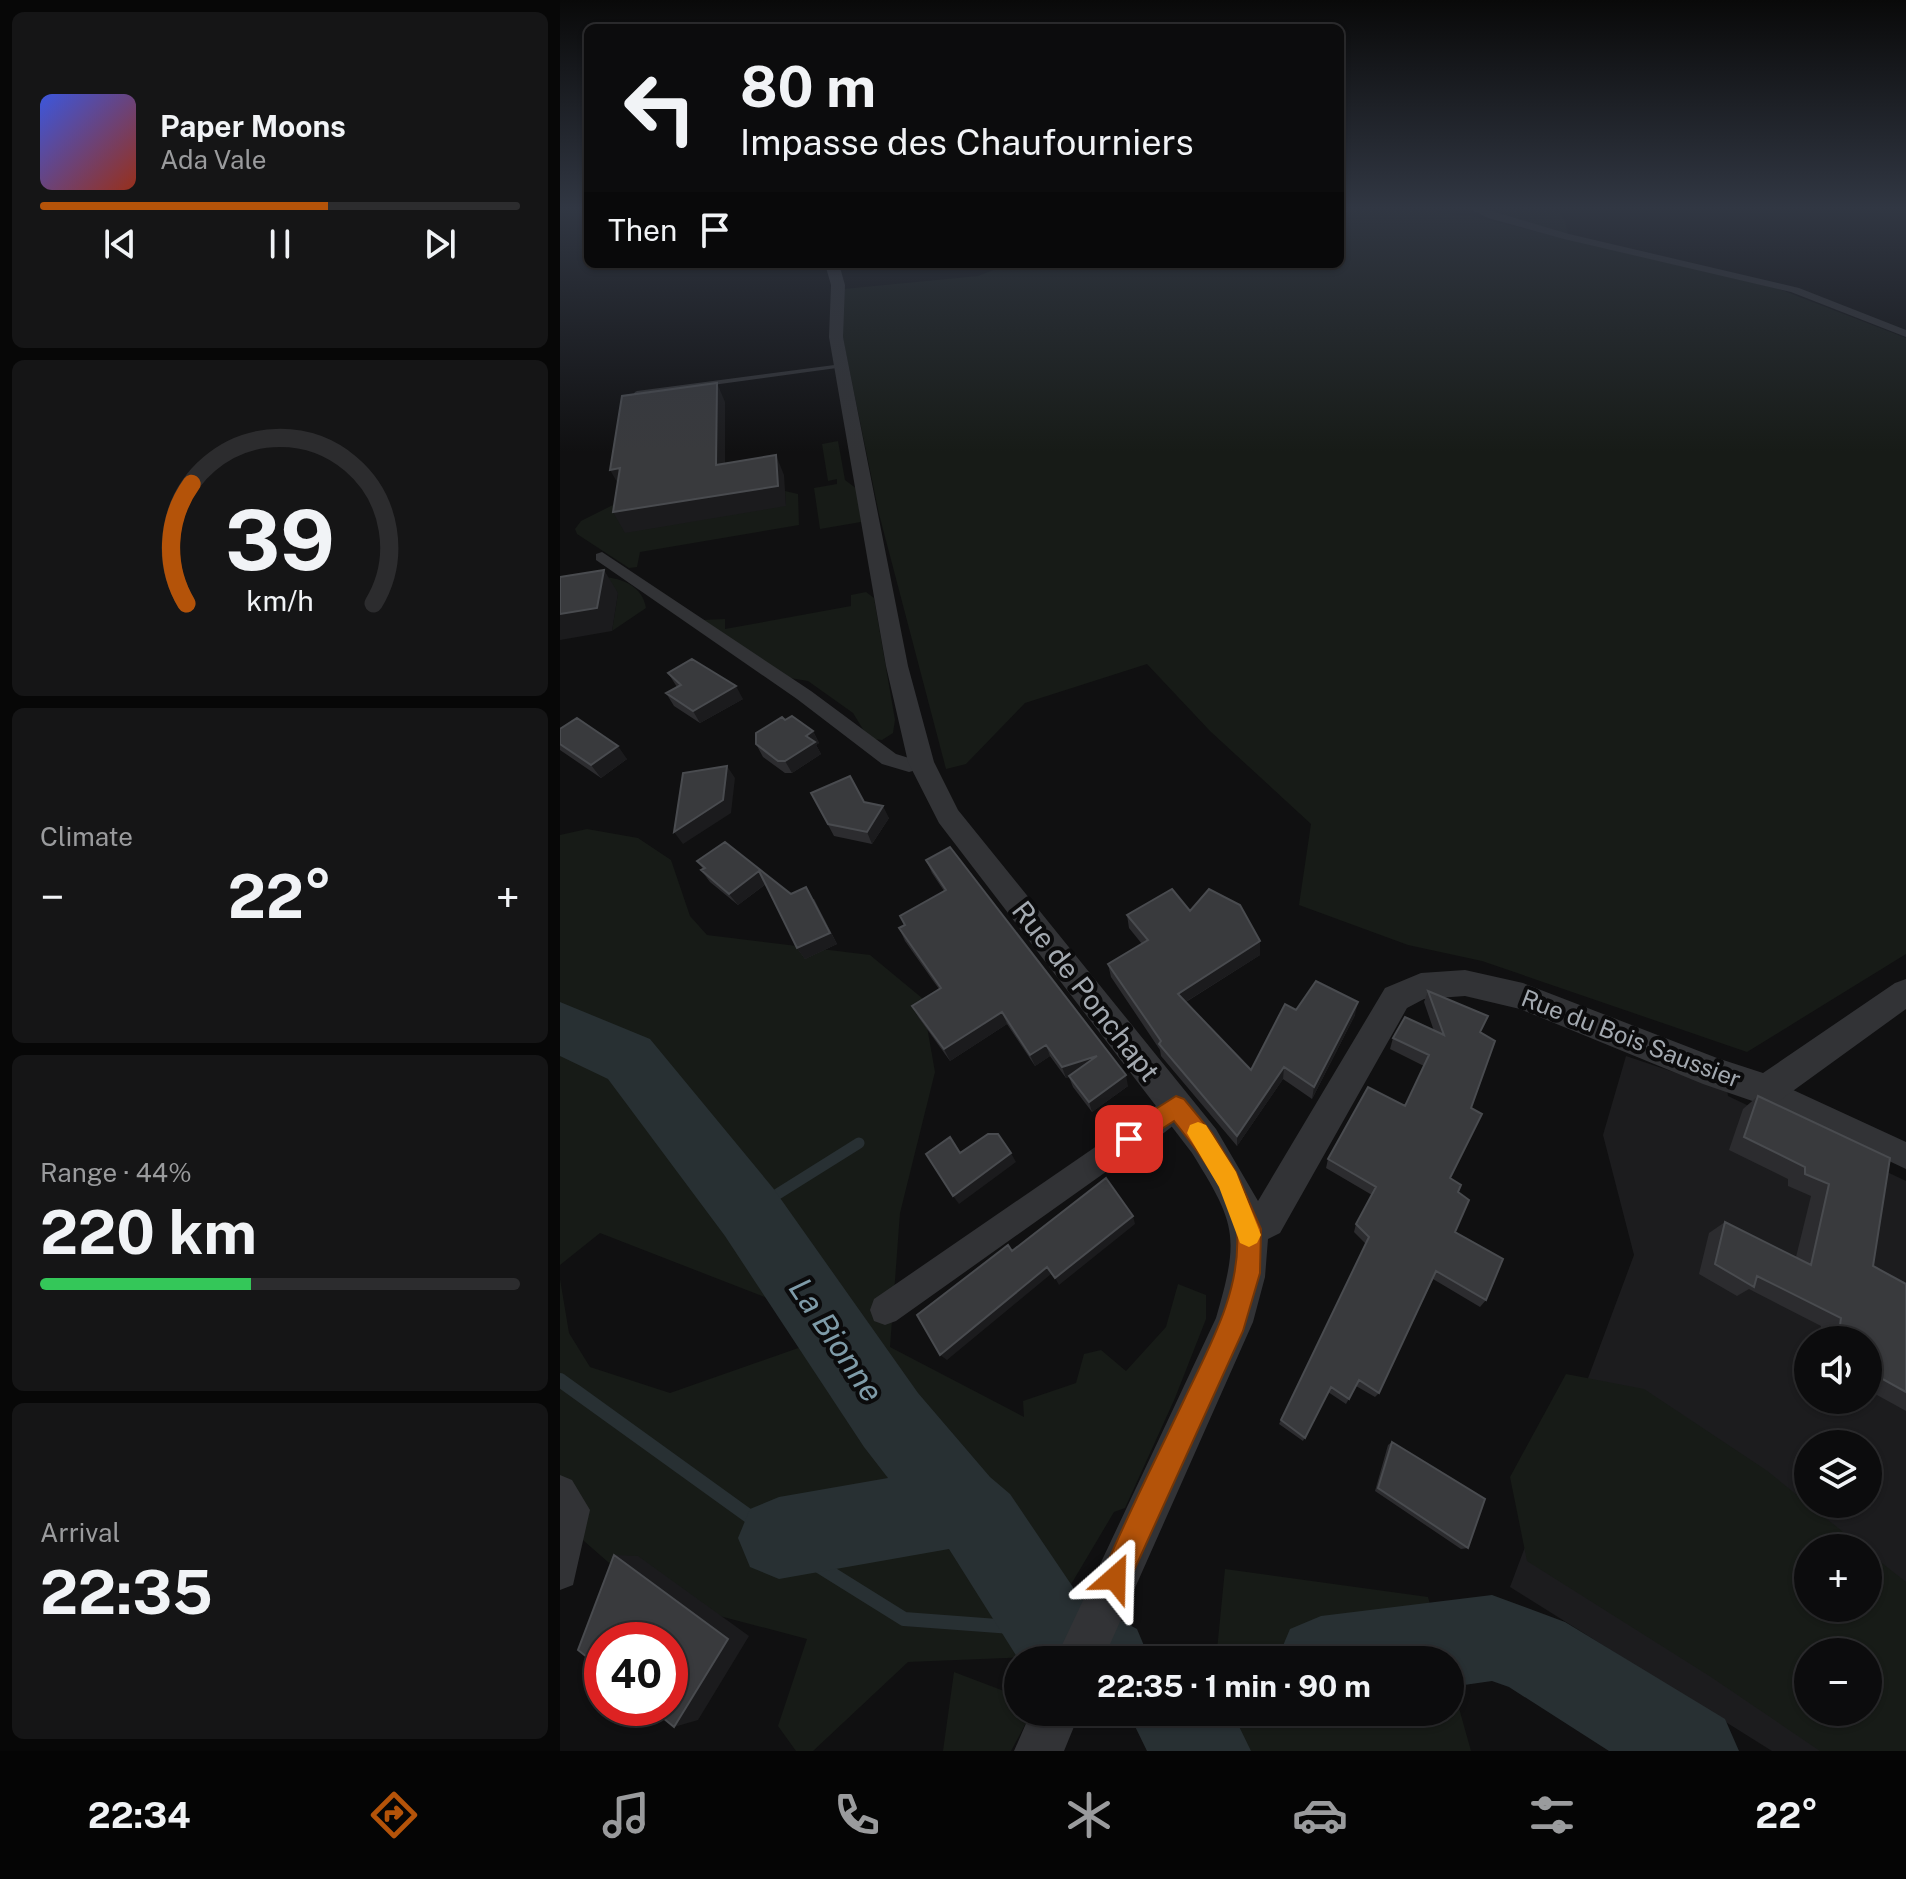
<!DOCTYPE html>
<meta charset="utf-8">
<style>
body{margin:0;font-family:"Public Sans",sans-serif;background:#151516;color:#f1f3f6;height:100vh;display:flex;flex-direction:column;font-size:30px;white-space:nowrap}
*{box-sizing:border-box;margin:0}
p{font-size:26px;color:#9a9b9d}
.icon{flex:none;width:44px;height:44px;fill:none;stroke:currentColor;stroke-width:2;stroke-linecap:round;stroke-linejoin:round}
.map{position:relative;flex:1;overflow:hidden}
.panel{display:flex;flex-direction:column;gap:12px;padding:12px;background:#070707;width:560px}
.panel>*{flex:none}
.top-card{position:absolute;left:24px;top:24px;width:760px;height:244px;border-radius:12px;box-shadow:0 2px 6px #0004,0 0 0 2px #2c2c2e;background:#0c0c0d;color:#f1f3f6;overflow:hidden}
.buttons{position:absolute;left:1234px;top:1326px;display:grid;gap:16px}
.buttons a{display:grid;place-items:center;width:88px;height:88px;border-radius:50%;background:#0c0c0d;box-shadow:0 2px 6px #0004,0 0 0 2px #2c2c2e;font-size:40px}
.speed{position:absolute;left:24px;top:1622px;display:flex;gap:16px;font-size:40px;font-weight:700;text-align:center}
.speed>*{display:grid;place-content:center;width:104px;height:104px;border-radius:50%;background:#0c0c0d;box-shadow:0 2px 6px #0004,0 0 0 2px #2c2c2e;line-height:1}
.speed .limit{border:12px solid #d22;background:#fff;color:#111}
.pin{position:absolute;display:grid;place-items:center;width:68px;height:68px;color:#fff;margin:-34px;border-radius:16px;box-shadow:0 4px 12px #0006}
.me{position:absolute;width:88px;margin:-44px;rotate:25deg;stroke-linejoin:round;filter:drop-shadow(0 0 6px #0008)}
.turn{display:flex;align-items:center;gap:28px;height:168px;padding:0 24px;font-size:36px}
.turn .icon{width:104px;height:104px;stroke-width:2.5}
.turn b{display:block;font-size:56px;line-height:68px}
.then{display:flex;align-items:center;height:76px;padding:0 24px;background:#0003;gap:16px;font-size:30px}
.big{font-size:60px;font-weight:700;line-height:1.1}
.panel .card{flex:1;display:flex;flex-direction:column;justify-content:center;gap:12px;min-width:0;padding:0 28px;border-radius:12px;background:#151516}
.panel .dial{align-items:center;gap:0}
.dial svg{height:208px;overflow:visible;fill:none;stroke:#2c2c2e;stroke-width:7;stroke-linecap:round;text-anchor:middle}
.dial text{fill:#f1f3f6;stroke:none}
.song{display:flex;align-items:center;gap:24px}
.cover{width:96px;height:96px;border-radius:12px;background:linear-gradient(135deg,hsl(230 70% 55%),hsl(10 70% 35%))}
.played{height:8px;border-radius:4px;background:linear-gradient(90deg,#b45309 60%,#2c2c2e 60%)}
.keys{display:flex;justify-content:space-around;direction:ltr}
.heat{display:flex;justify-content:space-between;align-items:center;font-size:44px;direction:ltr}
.charge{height:12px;border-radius:6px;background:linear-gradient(90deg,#34c759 44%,#2c2c2e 0)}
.trip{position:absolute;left:444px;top:1646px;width:460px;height:80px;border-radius:40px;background:#0c0c0d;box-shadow:0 2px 6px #0004,0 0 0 2px #2c2c2e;font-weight:700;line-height:80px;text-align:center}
.tab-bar{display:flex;height:128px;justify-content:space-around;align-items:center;background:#050505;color:#9a9b9d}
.tab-bar .icon{width:56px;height:56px}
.tab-bar .active{color:#b45309}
.tab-bar b{font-size:36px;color:#f1f3f6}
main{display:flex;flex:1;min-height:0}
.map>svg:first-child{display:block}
</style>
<main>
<section class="panel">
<div class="card">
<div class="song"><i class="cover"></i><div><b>Paper Moons</b><p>Ada Vale</p></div></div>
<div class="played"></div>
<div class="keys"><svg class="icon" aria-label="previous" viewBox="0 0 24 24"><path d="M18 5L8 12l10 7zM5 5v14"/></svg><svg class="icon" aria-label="pause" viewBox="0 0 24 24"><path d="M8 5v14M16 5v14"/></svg><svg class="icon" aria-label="next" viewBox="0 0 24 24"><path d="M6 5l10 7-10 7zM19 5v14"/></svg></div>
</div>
<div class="card dial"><svg viewBox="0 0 100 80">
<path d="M14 69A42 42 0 1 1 86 69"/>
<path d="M14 69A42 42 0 0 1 16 23" stroke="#b45309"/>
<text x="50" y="56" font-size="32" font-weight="700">39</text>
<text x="50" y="72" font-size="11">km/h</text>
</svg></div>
<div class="card"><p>Climate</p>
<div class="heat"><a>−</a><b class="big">22°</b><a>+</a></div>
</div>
<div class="card"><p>Range · 44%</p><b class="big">220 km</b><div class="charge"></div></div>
<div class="card"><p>Arrival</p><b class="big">22:35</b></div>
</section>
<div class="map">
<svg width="1346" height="1751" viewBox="0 0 1346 1751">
<rect width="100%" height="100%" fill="#101011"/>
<path fill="#1c1c1e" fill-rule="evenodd" d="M1066 1056 1167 1090 1168 1096 1346 1181V1751H1212L950 1587 1074 1255 1043 1135ZM1248 1340H1308V1400H1248ZM1248 1444H1308V1504H1248ZM1248 1548H1308V1608H1248ZM1248 1652H1308V1712H1248Z"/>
<path fill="#171b17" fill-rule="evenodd" d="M780 207H872L877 213 911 216 1219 289 1346 338V954L1187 1052 922 961 848 945 739 905 751 824 650 731 587 664 465 703 406 764 386 769 319 514 273 290 418 276 449 264H780Z
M920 207H995L1005 221 1008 235 921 210Z
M278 441 285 480 297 489 301 522 260 529 254 488 277 484V479L268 481 262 444Z
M225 491 238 494 239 525 80 552 77 567 69 568 17 534 15 529 21 521 65 499 226 505Z
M43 577C63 578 83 587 86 608L52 631 58 593Z
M306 592 314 598 335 720 333 733 322 740 314 739 304 731 293 713 248 681 230 678 142 620 165 619V629L291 606V595Z
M27 829 78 838 111 860 130 916 147 935 310 955 362 998 375 1072 340 1213 330 1347 464 1417 463 1401 516 1383 524 1354 541 1350 566 1371 606 1327 618 1284 646 1295V1319L615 1398 565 1508 554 1512 468 1657 348 1662 253 1751H236L218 1726 247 1639 88 1597 0 1520V1279L9 1333 30 1367 110 1393 244 1346 220 1303 40 1233 0 1265V835Z
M1006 1374 1084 1389 1206 1470 1303 1548H1248V1608H1308V1552L1346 1582V1751H1260L1151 1677 967 1561 950 1477ZM1248 1652H1308V1712H1248Z
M665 1569 868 1597 885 1660H656Z
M394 1672 444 1691H458V1712H472L451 1751H383Z
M890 1676 911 1751H647L651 1712H890Z"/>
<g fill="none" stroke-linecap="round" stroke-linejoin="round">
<path stroke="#283033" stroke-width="11" d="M189 1212 299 1143"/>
<path stroke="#283033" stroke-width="14" d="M0 1380 251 1561 344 1619 490 1630"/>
<path fill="#283033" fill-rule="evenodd" d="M0 1002 90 1039 213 1188 358 1393 430 1477 450 1494 521 1599 577 1629 590 1660H459L389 1549 219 1579 190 1567 178 1538 190 1509 219 1497 328 1478 304 1447 165 1236 48 1079 0 1056Z
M932 1595 1005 1622 1165 1719 1179 1751H1049L949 1687 932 1681 890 1687V1660H717L730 1629 761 1616Z
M568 1712H672L691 1751H587Z"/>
<path fill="#323336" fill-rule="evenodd" d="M282 364 284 365V367L79 395 70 408 65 407 75 392 77 391Z"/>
<path fill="#323336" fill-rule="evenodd" d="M906 207H918L1009 234 1239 288 1346 330V337L1231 292 1004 239 928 218Z
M42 552 251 691 336 754 349 758 368 757 371 762 368 767 349 772 322 764 237 699 36 560V554Z
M1207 1078 1346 1142V1169L1198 1099 1194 1090 1198 1081Z
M616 1093 625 1097 629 1106C622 1123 585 1149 567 1151L564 1159 336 1321 325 1325 314 1321 310 1310 314 1299 544 1141 556 1138 559 1130Z
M0 1475 12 1480 30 1510 13 1585 0 1590Z"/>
<path fill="#323336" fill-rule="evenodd" d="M265 264H279L285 285 283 337 348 666 374 762 398 810 656 1129 698 1201 825 988 861 973 905 970 963 983 1157 1058 1203 1073 1335 983 1346 979V1009L1219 1101 1207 1106 1143 1084 960 1009 905 996 864 999 847 1008 720 1233 708 1239 705 1277 693 1322 543 1660H495L656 1318C680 1236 676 1224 632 1153L379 823 348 762 326 666 269 337 271 285Z
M471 1712H520L504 1751H454Z"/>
</g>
<path fill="#2c2c2f" d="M108 673 183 699 140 723 114 706 106 693 117 687Z
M225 720 253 731 259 743 256 745 261 754 232 773H225L203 757 196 744Z
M0 729 67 759 41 778 0 750Z
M251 793 304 802 329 818 312 844 274 836Z
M165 842 231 894 254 899 277 944 245 959 237 948 206 884 178 905 150 882 141 870 143 869 137 861Z
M366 860 568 1086 532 1112 513 1087 509 1077 506 1078 490 1056 475 1066 447 1024 390 1061 359 1018 352 1006 379 989 345 941 339 928 345 925 384 891 372 873Z
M630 911 700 955 626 1002 691 1070 736 1010 795 1015 752 1099 723 1079 677 1146 601 1056 600 1050 551 977 548 964 582 944 569 928 567 915Z
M868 991 920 1032 911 1108 890 1178 898 1192 895 1232 926 1300 920 1307 873 1279 819 1393 815 1397 796 1386 786 1404 768 1392 743 1441 719 1424 806 1244 794 1232 796 1224 812 1195 766 1168 768 1159 845 1106 864 1066 830 1049 833 1038 874 1031 864 1002Z
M1198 1096 1330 1158 1313 1266 1346 1284V1411L1308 1390V1340H1259L1261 1326 1189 1289 1177 1296 1139 1274 1149 1233 1165 1222 1236 1257 1251 1196 1228 1186V1179L1169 1150 1183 1109Z
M832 1442 908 1548 901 1549 815 1491 828 1445Z"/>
<path fill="#1b1b1d" d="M157 383 165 402V484L156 465Z
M216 455 224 475 226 506 65 533 53 512Z
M60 468 61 489 50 470Z
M44 570 58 593 52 631 0 640V614Z
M176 686 183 699 140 723 133 711Z
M253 731 259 743 256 745 261 754 232 773 225 761 246 736Z
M58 746 67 759 41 778 31 765Z
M167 766 175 778 171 813 123 844 114 832Z
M323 806 329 818 312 844 307 832Z
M199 871 207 883 178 905 169 894Z
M246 887 277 944 245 959 237 948Z
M700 941V955L619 1006 618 994Z
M798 1002 795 1015 752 1099 754 1087Z
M442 1012 447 1024 390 1061 384 1049Z
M486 1045 490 1056 475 1066 470 1055Z
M537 1056 540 1068 506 1078 502 1067Z
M724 1067 723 1079 677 1146V1136Z
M566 1075 568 1086 532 1112 529 1102Z
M451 1153 456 1162 399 1204 393 1196Z
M573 1216 575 1224 499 1285 495 1278Z
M487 1267 491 1274 387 1360 380 1355Z
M54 1555 78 1556 189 1636 138 1720 114 1727Z"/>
<path fill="#393a3d" stroke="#494b4f" stroke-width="2" d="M157 383 156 465 216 455 218 486 53 512 60 468 50 470 62 396Z
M44 570 37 608 0 614V577Z
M132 659 176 686 133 711 106 693 121 685 108 673Z
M232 716 253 731 246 736 255 742 225 761H218L196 744V733L222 717 225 720Z
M17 718 58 746 31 765 0 744V729Z
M167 766 163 800 114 832 123 773Z
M290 776 304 802 323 806 307 832 268 824 251 793Z
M165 842 231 894 246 887 270 933 237 948 199 871 169 894 141 870 145 868 137 861Z
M390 847 566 1075 529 1102 509 1076 537 1056 502 1067 486 1045 470 1055 442 1012 384 1049 352 1006 381 988 339 928 345 925 340 916 386 890 366 860Z
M612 889 630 911 649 889 680 905 700 941 618 994 691 1070 725 1004 736 1010 756 981 798 1002 754 1087 724 1067 677 1136 599 1044 601 1041 548 964 588 940 567 915Z
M868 991 928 1016 920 1032 935 1041 911 1108 922 1114 890 1178 901 1185 898 1192 909 1200 895 1232 943 1259 926 1300 876 1271 819 1393 799 1380 789 1399 771 1387 745 1438 721 1420 809 1237 796 1224 816 1187 768 1159 808 1087 845 1106 869 1055 833 1038 845 1017 884 1035Z
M1198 1096 1330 1158 1313 1266 1346 1284V1392L1308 1371V1340H1278L1281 1318 1197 1276 1194 1287 1155 1264 1165 1222 1251 1265 1269 1184 1245 1174V1167L1184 1137Z
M428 1134H438L451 1153 393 1196 366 1154 390 1137 400 1153Z
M546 1178 573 1216 495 1278 487 1267 380 1355 357 1315 448 1245 452 1251Z
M832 1442 925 1499 908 1548 818 1488Z
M54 1555 168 1639 114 1727 91 1708H110V1640H42V1669L18 1650Z"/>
<linearGradient id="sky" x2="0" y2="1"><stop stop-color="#090909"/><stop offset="0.46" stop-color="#313743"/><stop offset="1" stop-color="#313743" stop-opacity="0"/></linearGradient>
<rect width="1346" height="452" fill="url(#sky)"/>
<path fill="#b45309" stroke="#753606" stroke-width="2" d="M616 1096 624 1099 652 1133 676 1172 701 1229 700 1273 683 1331 566 1588 555 1592 545 1588 541 1578C566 1517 596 1459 624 1400 649 1347 681 1292 677 1232 675 1200 634 1146 614 1121L569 1150 561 1147 558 1139 561 1131Z"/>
<path fill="#f59e0b" d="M638 1122 646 1125 676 1172 701 1235 697 1243 689 1247 680 1243 659 1187 627 1133 630 1125Z"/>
<g text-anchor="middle" stroke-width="8" stroke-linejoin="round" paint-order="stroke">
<g font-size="24" fill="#a3a9b0" stroke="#0b0b0c">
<text transform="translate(1071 1039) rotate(21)" y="8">Rue du Bois Saussier</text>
</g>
<g font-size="28" fill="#a3a9b0" stroke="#0b0b0c">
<text transform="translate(526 991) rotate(52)" y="10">Rue de Ponchapt</text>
</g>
<g font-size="32" font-style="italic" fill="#7e9ba8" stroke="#0b0b0c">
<text transform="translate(276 1340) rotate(56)" y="11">La Bionne</text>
</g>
</g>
</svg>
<div class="buttons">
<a><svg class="icon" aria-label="sound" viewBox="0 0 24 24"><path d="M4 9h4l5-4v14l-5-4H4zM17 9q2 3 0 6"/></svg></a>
<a><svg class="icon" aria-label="layers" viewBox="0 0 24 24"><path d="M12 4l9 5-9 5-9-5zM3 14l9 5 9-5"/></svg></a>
<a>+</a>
<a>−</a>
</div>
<div class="speed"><div class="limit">40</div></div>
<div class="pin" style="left:569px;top:1139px;background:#d93025"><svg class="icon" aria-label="arrive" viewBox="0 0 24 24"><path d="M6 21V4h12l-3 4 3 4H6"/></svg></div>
<svg class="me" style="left:555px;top:1578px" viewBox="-20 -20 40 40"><path d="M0-17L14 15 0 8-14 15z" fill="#b45309" stroke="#fff" stroke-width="4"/></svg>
<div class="trip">22:35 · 1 min · 90 m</div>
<div class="top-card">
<div class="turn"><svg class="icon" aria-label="left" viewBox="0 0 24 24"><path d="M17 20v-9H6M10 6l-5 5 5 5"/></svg><div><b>80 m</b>Impasse des Chaufourniers</div></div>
<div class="then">Then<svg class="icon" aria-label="arrive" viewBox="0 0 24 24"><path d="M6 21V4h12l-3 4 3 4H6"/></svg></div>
</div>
</div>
</main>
<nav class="tab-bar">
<b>22:34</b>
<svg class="icon active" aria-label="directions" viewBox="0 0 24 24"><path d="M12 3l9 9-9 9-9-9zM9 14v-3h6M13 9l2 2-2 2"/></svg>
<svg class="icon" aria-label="music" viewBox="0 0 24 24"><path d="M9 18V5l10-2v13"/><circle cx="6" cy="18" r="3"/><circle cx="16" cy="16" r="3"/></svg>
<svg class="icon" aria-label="phone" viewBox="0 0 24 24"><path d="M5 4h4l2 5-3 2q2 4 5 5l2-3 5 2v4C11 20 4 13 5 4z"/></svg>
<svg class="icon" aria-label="climate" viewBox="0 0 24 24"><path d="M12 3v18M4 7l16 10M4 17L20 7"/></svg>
<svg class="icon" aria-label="car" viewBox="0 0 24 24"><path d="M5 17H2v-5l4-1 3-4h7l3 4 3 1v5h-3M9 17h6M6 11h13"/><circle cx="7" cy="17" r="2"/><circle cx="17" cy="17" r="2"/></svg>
<svg class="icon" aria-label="filters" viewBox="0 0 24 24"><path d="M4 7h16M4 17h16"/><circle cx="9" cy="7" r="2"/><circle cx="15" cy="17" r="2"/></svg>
<b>22°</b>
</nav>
